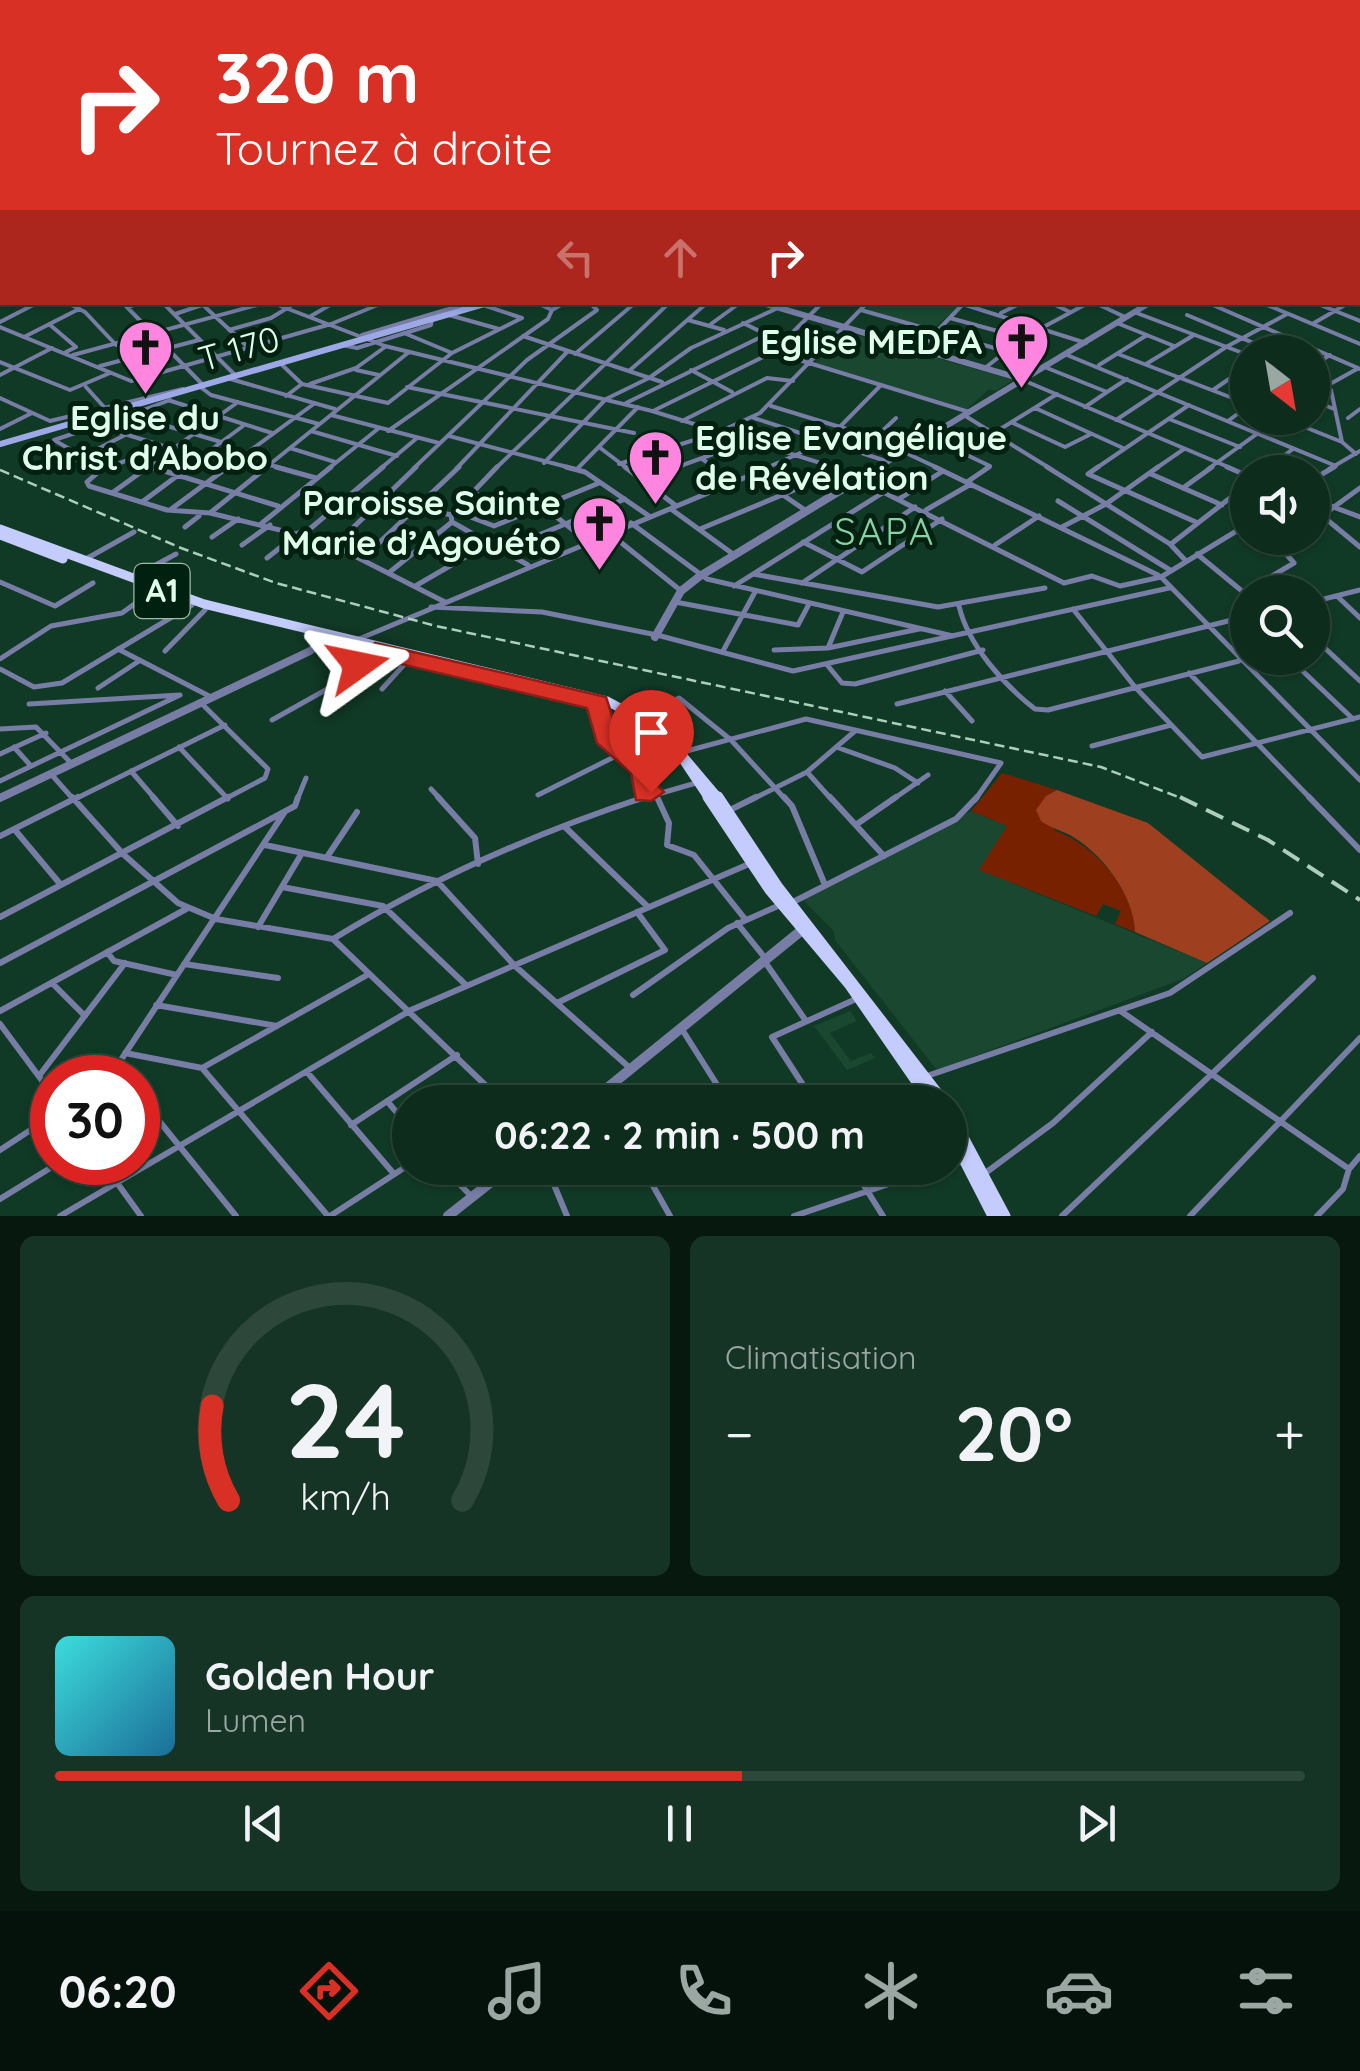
<!DOCTYPE html>
<html lang="fr">
<meta charset="utf-8">
<style>
body{margin:0;font-family:Quicksand,sans-serif;background:#163425;color:#f1f3f6;height:100vh;display:flex;flex-direction:column;font-size:38px;white-space:nowrap}
*{box-sizing:border-box;margin:0}
p{font-size:32px;color:#9aa7a3}
.icon{flex:none;width:55px;height:55px;fill:none;stroke:currentColor;stroke-width:2;stroke-linecap:round;stroke-linejoin:round}
.map{position:relative;height:1216px;overflow:hidden}
.sheet{display:flex;flex-direction:column;gap:20px;padding:20px;background:#07180f;flex:1}
.sheet>*{flex:none}
.banner{position:absolute;left:0px;top:0px;width:1360px;height:305px;box-shadow:0 2px 8px #0004,0 0 0 2px #2d483b;background:#d93025;color:#fff;overflow:hidden}
.needle{width:65px;rotate:149deg}
.tools{position:absolute;left:1230px;top:335px;display:grid;gap:20px}
.tools a{display:grid;place-items:center;width:100px;height:100px;border-radius:50%;background:#0d2c1c;box-shadow:0 2px 8px #0004,0 0 0 2px #2d483b;font-size:50px}
.speed{position:absolute;left:30px;top:1055px;display:flex;gap:20px;font-size:50px;font-weight:700;text-align:center}
.speed>*{display:grid;place-content:center;width:130px;height:130px;border-radius:50%;background:#0d2c1c;box-shadow:0 2px 8px #0004,0 0 0 2px #2d483b;line-height:1}
.speed .limit{border:15px solid #d22;background:#fff;color:#111}
.pin{position:absolute;display:grid;place-items:center;width:85px;height:85px;color:#fff;margin:-102px -42px;border-radius:50% 50% 50% 0;rotate:-45deg;box-shadow:0 0 10px #0007}
.pin .icon{rotate:45deg}
.me{position:absolute;width:110px;margin:-55px;rotate:78deg;stroke-linejoin:round;filter:drop-shadow(0 0 8px #0008)}
.turn{display:flex;align-items:center;gap:35px;height:210px;padding:0 50px;font-size:45px}
.turn .icon{width:130px;height:130px;stroke-width:2.5}
.turn b{display:block;font-size:70px;line-height:85px}
.lanes{display:flex;align-items:center;height:95px;padding:0 50px;background:#0003;justify-content:center;gap:50px;direction:ltr}
.lanes .off{opacity:.35}
.big{font-size:75px;font-weight:700;line-height:1.1}
.sheet .tile{flex:1;display:flex;flex-direction:column;justify-content:center;gap:15px;min-width:0;padding:0 35px;border-radius:15px;background:#163425}
.sheet .dial{align-items:center;gap:0}
.dial svg{height:260px;overflow:visible;fill:none;stroke:#2d483b;stroke-width:7;stroke-linecap:round;text-anchor:middle}
.dial text{fill:#f1f3f6;stroke:none}
.song{display:flex;align-items:center;gap:30px}
.cover{width:120px;height:120px;border-radius:15px;background:linear-gradient(135deg,hsl(180 70% 55%),hsl(200 70% 35%))}
.played{height:10px;border-radius:5px;background:linear-gradient(90deg,#d93025 55%,#2d483b 55%)}
.keys{display:flex;justify-content:space-around;direction:ltr}
.heat{display:flex;justify-content:space-between;align-items:center;font-size:55px;direction:ltr}
.sheet .tiles{flex:1;display:grid;gap:20px;grid-template-columns:1fr 1fr}
.tile:last-child{grid-column:span 2}
.trip{position:absolute;left:392px;top:1085px;width:575px;height:100px;border-radius:50px;background:#0d2c1c;box-shadow:0 2px 8px #0004,0 0 0 2px #2d483b;font-weight:700;line-height:100px;text-align:center}
.tab-bar{display:flex;height:160px;justify-content:space-around;align-items:center;background:#05120b;color:#9aa7a3}
.tab-bar .icon{width:70px;height:70px}
.tab-bar .on{color:#d93025}
.tab-bar b{font-size:45px;color:#f1f3f6}
.map>svg:first-child{display:block}
</style>
<div class="map">
<svg width="1360" height="1216" viewBox="0 0 1360 1216">
<rect width="100%" height="100%" fill="#113a26"/>
<path fill="#194730" d="M873 302H949L960 305 933 329 866 309Z
M845 332 1013 380 996 391 989 389 967 409 814 364Z
M971 811 1007 826 980 870 1207 963 1183 979 937 1070 835 940 834 931 802 899Z
M850 1011 857 1021 830 1033 851 1061 871 1053 875 1058 847 1070 814 1026Z"/>
<path fill="#772100" d="M1002 773 1057 790 1046 796 1055 831C1094 844 1134 890 1135 932L1115 924 1121 911 1103 904 1096 916 979 870 1007 826 971 811Z"/>
<path fill="#9e3f1f" d="M1057 790 1148 823 1270 921 1207 963 1135 932C1134 895 1102 853 1070 835 1060 830 1051 828 1041 821L1036 810 1046 796Z"/>
<g fill="none" stroke-linecap="round" stroke-linejoin="round">
<path stroke="#39002e" stroke-width="2.5" d="M49 0 60 2
M1201 0 1209 2"/>
<path stroke="#787da5" stroke-width="4" d="M120 0 133 2
M351 0 364 2
M487 0 491 2
M595 0 599 2
M627 0 631 2
M638 0 643 2
M673 0 680 2
M844 0 849 2
M881 0 886 2
M963 0 968 2
M1038 0 1044 1
M1070 0 1095 2
M1155 0H1196
M0 2 10 0
M142 2 147 0
M204 2 208 0
M277 2 281 0
M372 2 389 0
M443 2H448
M516 2 528 0
M657 2 668 0
M802 2 814 0
M926 2 936 0
M66 302 85 312 116 345
M122 302 203 385
M162 302 236 376
M270 302 385 346 652 411 840 469
M956 302 1086 343
M1049 302 1070 312
M1093 302 1125 317
M1206 302 1360 369
M1260 302 1360 344
M1313 302 1360 321
M203 305 249 348
M127 307 144 302
M452 308 474 302
M552 310 566 302
M861 310 1005 351
M1134 312 1248 355
M1001 313 1023 302
M175 314 211 302
M449 315 499 329
M1187 315 1275 352
M311 316 335 302
M950 318 1023 338
M688 320 724 330
M0 322 39 302
M743 323 784 343
M1117 323 1174 346
M1314 323 1350 302
M49 324 76 347 66 352
M711 324 741 302
M0 327 131 381 331 324 385 302
M229 330 271 318 297 302
M404 333 452 353
M362 335 452 308 446 302
M523 336 662 382
M24 337 79 309
M342 345 357 348 431 325 432 319
M920 349 963 304
M575 354 636 302
M1118 354 1248 404
M73 355 268 302
M1067 355 1336 466
M0 362 70 390 110 373
M280 363 302 384 286 396
M1146 364 1194 335
M1099 365 1147 335
M100 366 199 340
M1312 366 1330 355
M985 368 1023 338 1090 302
M1047 368 1107 392 1085 407
M356 370 379 375
M691 370 732 392
M629 371 708 302
M0 375 52 348
M227 378 335 409
M1312 380 1331 390 1342 442 1356 454
M1025 381 1233 469
M302 384 388 403 452 353 522 318 483 305
M310 384 356 368 385 347
M881 385 969 412
M199 386 211 395 319 424
M86 387 104 407
M407 387 634 433
M1213 390 1248 366
M1107 392 1127 379
M1312 394 1357 369
M0 398 50 421 183 389
M170 400 130 415 221 442
M1312 400 1334 409
M171 401 272 433
M626 403 767 334
M771 406 909 448
M1035 408 1123 448
M655 410 773 352 823 302
M331 415 439 443
M967 417 1051 469
M754 418 886 461
M1282 418 1342 442
M1348 418 1360 409
M1169 419 1240 447
M1116 420 1226 347 1287 314
M682 421 767 378 793 381
M1228 421 1248 406
M1013 423 1065 447 1091 434
M95 425 226 465
M0 429 32 413
M311 431 397 456
M388 431 548 319 552 310 535 302
M449 436 575 469
M876 437 896 418
M931 438 990 466 985 469
M54 440 104 469
M54 440 130 415
M599 447 628 469
M290 448 335 462
M963 452 1057 394
M906 453 940 469
M239 457 285 469
M702 459 717 469
M544 463 606 399 649 378 691 348 780 307
M619 464 719 432 760 413 868 302
M106 468 128 460 159 469
M58 469 125 435
M145 469 238 402
M185 469 243 426
M225 469 315 403
M264 469 409 352
M328 469 379 428
M380 469 417 438
M413 469 527 360 597 310 589 302
M456 469 568 351
M495 469 670 302
M577 469 638 407
M672 469 746 442
M764 469 825 442 881 385 773 352
M1095 469 1189 405
M1155 469 1184 449
M1208 469 1279 418
M1266 469 1293 449
M1329 469 1360 451"/>
<path stroke="#787da5" stroke-width="5" d="M104 467 87 482 89 486 167 510 210 513 325 541 445 602
M151 467 278 506
M276 467 316 478
M566 467 585 472 649 516
M625 467 675 505
M713 467 734 482
M832 467 861 476
M935 467 1158 575
M1047 467 1170 544 1186 561
M1098 467 1088 474 1198 523
M1227 467 1248 476
M57 470 63 467
M1263 472 1270 467
M1151 474 1222 505
M859 480 1064 583 1092 576 1120 586 1161 577
M1312 480 1334 467
M641 481 679 467
M967 482 989 467
M1183 488 1212 467
M112 493 148 467
M471 493 534 511
M783 495 805 510
M387 499 451 515
M899 499 943 471
M1312 499 1360 517
M1058 501 1170 570
M142 502 189 467
M544 507 588 542
M671 509 733 554
M170 510 228 467
M926 510 971 484
M455 511 494 526 599 483
M210 513 267 467
M1325 518 1360 547
M452 522 528 565
M262 523 331 467
M631 523 707 579 953 636
M1312 523 1360 488
M1248 524 1161 577 1360 780
M185 527 199 516
M1062 527 1106 504 1158 467
M700 529 840 471
M608 532 680 590
M305 533 383 467
M212 537 238 519
M1272 538 1294 563 1272 576 1284 592
M803 542 862 572 942 519
M1171 544 1248 484
M242 545 270 525
M335 545 416 467
M995 545 1039 516
M503 550 625 499
M1197 554 1248 596
M267 558 300 532
M363 558 459 467
M84 560 134 532
M391 571 452 522 451 515 497 467
M753 574 938 607 1045 588
M135 576 176 554
M0 582 55 606 93 583
M802 583 915 507
M417 585 491 542
M734 586 884 492
M1337 596 1360 618
M675 602 798 625 809 604
M1312 602 1360 590
M959 606C968 645 1004 685 1035 709L1048 710 1239 661
M431 607 542 612 657 635 793 671 1169 588
M1073 609 1135 687 1202 757 1360 717
M843 612 828 648 919 629
M1312 636 1360 681
M347 644 770 467
M118 649 211 697
M774 650 828 648
M165 651 205 610
M723 651 755 592
M1289 658 1353 719
M0 659 51 626 122 613 151 592
M828 666 842 683 855 684 983 650
M0 669 34 687 62 683 192 605
M1189 673 1312 800
M98 688 139 661
M382 689 410 658
M945 691 972 721
M200 702 268 769 265 778 223 800
M598 703 610 743 643 770 645 794
M897 704 1248 616
M642 716 679 698 731 740 786 800
M272 720 338 683 375 650
M0 729 36 727 71 763
M1092 746 1171 725
M14 747 31 766
M179 747 228 799
M839 748 895 768 918 783
M683 752 806 719 1001 763 975 800
M0 754 46 733
M131 771 156 800
M807 772 832 800
M51 774 74 800
M0 781 180 695 29 704
M431 789 441 800
M654 792 658 800
M538 795 620 754
M73 800 225 725
M297 800 306 778
M637 800 696 783
M751 800 807 772 855 731
M892 800 928 775"/>
<path stroke="#787da5" stroke-width="6" d="M72 797 123 854 178 903 216 919 333 939 503 1102
M153 797 178 826
M438 797 475 838 478 864
M657 797 669 823 667 845 694 855 745 919
M784 797 792 806 825 885
M830 797 884 856
M1309 797 1360 850
M730 810 756 797
M857 824 896 797
M565 827 648 907
M15 830 61 885
M0 836 78 797
M265 845 437 881 515 966 631 1069
M327 857 357 812
M282 887 383 906 466 985
M791 903 956 819 977 797
M0 917 228 797
M737 923 765 958
M258 927 302 853
M333 939C431 879 535 833 645 797
M107 952 114 961 177 975
M765 962 806 1021
M0 963 295 806 298 797
M184 964 278 978
M52 983 85 1016
M633 995 728 928 778 906
M559 1002 665 950 637 912
M156 1005 277 1026
M0 1011 188 908
M1122 1012 1349 1169
M0 1024 52 1094
M683 1031 728 1102
M125 1053 202 1068 328 1216
M202 1068 369 974
M307 1072 394 1174
M39 1076 125 963
M927 1076 1170 993 1290 913
M109 1078 284 813
M387 1101 410 1128
M715 1102 726 1098
M814 1102 772 1037 856 999
M138 1108 151 1111 236 1216
M351 1125 457 1055
M0 1150 52 1116
M102 1162 141 1216
M950 1164 964 1161
M444 1168 472 1197
M547 1168 567 1216
M643 1168 670 1216
M853 1168 883 1216
M984 1174 1053 1123 1152 1032
M0 1199 60 1162
M60 1216 411 1010 749 864
M330 1216 410 1164
M794 1216 936 1168
M1062 1216 1313 978
M1190 1216 1360 1038
M1317 1216 1343 1189 1349 1169 1360 1156"/>
<path stroke="#787da5" stroke-width="6" d="M759 302 1025 380
M875 469 1151 302"/>
<path stroke="#787da5" stroke-width="8" d="M655 637 681 591 700 576 879 467
M0 798 310 651 330 635"/>
<path stroke="#787da5" stroke-width="10" d="M590 1102 802 930
M448 1216 509 1168"/>
<path stroke="#9fa8e7" stroke-width="6" d="M0 444 491 302"/>
<path stroke="#c4ccfd" stroke-width="5" d="M783 0 788 2"/>
<path stroke="#c4ccfd" stroke-width="9" d="M0 529 204 604 607 701 661 730 720 800
M0 535 63 559
M684 761 710 800"/>
<path stroke="#c4ccfd" stroke-width="11" d="M708 797 770 890 850 985 931 1102
M718 797 777 886 944 1102
M950 1113 1005 1216
M950 1132 993 1216"/>
<path stroke="#adcebb" stroke-width="2.5" stroke-dasharray="10 5" stroke-linecap="butt" d="M0 470 181 548 276 583 436 626 1101 767 1186 800"/>
<path stroke="#adcebb" stroke-width="4" stroke-dasharray="19 10" stroke-linecap="butt" d="M1180 797 1268 840 1360 900"/>
</g>
<path fill="#d93025" stroke="#8d1f18" stroke-width="2.5" d="M375 643 606 697 618 734 652 764 657 785 664 792 651 801 636 800 631 773 597 743 587 708 380 659 366 670H350V660Z"/>
<defs>
<symbol id="church-pin" viewBox="-11 -11 22 30"><path d="M0 17L-7.5 6A9.5 9.5 0 1 1 7.5 6Z" fill="#ff85df" stroke="#002010"/><path d="M-1.2-6h2.4v3.5h3.3v2.4h-3.3V6h-2.4V-.1h-3.3v-2.4h3.3Z" fill="#111"/></symbol>
</defs>
<g fill-rule="evenodd">
<use href="#church-pin" x="990" y="310" width="63" height="86"/>
<use href="#church-pin" x="114" y="316" width="63" height="86"/>
<use href="#church-pin" x="624" y="426" width="63" height="86"/>
<use href="#church-pin" x="568" y="492" width="63" height="86"/>
</g>
<g text-anchor="middle" stroke-width="10" stroke-linejoin="round" paint-order="stroke">
<rect fill="#002010" stroke="#9dbba9" stroke-width="2.5" x="134.5" y="564" width="55" height="54" rx="8"/>
<g font-size="32" font-weight="bold" fill="#e0feeb">
<text x="162" y="602">A1</text>
</g>
<g font-size="35" font-weight="bold" fill="#e0feeb" stroke="#002010" text-anchor="end">
<text x="982" y="354">Eglise MEDFA</text>
<text x="145" y="430" text-anchor="middle">Eglise du<tspan x="145" dy="40">Christ d'Abobo</tspan></text>
<text x="695" y="450" text-anchor="start">Eglise Evangélique<tspan x="695" dy="40">de Révélation</tspan></text>
<text x="561" y="515">Paroisse Sainte<tspan x="561" dy="40">Marie d’Agouéto</tspan></text>
</g>
<g font-size="35" fill="#e0feeb" stroke="#002010">
<text transform="translate(239 349) rotate(-16)" y="12">T 170</text>
</g>
<g font-size="38" letter-spacing="2.5" fill="#86d3a7" stroke="#002010">
<text x="885" y="545">SAPA</text>
</g>
</g>
</svg>
<div class="tools">
<a><svg class="needle" viewBox="-14 -14 28 28"><path d="M0-13l5 13h-10z" fill="#e53935"/><path d="M0 13l5-13h-10z" fill="#9aa7a3"/></svg></a>
<a><svg class="icon" aria-label="sound" viewBox="0 0 24 24"><path d="M4 9h4l5-4v14l-5-4H4zM17 9q2 3 0 6"/></svg></a>
<a><svg class="icon" aria-label="search" viewBox="0 0 24 24"><circle cx="10" cy="10" r="6"/><path d="M15 15l6 6"/></svg></a>
</div>
<div class="speed"><div class="limit">30</div></div>
<div class="pin" style="left:651px;top:792px;background:#d93025"><svg class="icon" aria-label="arrive" viewBox="0 0 24 24"><path d="M6 21V4h12l-3 4 3 4H6"/></svg></div>
<svg class="me" style="left:358px;top:665px" viewBox="-20 -20 40 40"><path d="M0-17L14 15 0 8-14 15z" fill="#d93025" stroke="#fff" stroke-width="4"/></svg>
<div class="trip">06:22 · 2 min · 500 m</div>
<div class="banner">
<div class="turn"><svg class="icon" aria-label="right" viewBox="0 0 24 24"><path d="M7 20v-9h11M14 6l5 5-5 5"/></svg><div><b>320 m</b>Tournez à droite</div></div>
<div class="lanes"><svg class="icon off" aria-label="left" viewBox="0 0 24 24"><path d="M17 20v-9H6M10 6l-5 5 5 5"/></svg><svg class="icon off" aria-label="ahead" viewBox="0 0 24 24"><path d="M12 20V5M6 11l6-6 6 6"/></svg><svg class="icon" aria-label="right" viewBox="0 0 24 24"><path d="M7 20v-9h11M14 6l5 5-5 5"/></svg></div>
</div>
</div>
<section class="sheet">
<div class="tiles">
<div class="tile dial"><svg viewBox="0 0 100 80">
<path d="M14 69A42 42 0 1 1 86 69"/>
<path d="M14 69A42 42 0 0 1 9 40" stroke="#d93025"/>
<text x="50" y="56" font-size="32" font-weight="700">24</text>
<text x="50" y="72" font-size="11">km/h</text>
</svg></div>
<div class="tile"><p>Climatisation</p>
<div class="heat"><a>−</a><b class="big">20°</b><a>+</a></div>
</div>
<div class="tile">
<div class="song"><i class="cover"></i><div><b>Golden Hour</b><p>Lumen</p></div></div>
<div class="played"></div>
<div class="keys"><svg class="icon" aria-label="previous" viewBox="0 0 24 24"><path d="M18 5L8 12l10 7zM5 5v14"/></svg><svg class="icon" aria-label="pause" viewBox="0 0 24 24"><path d="M8 5v14M16 5v14"/></svg><svg class="icon" aria-label="next" viewBox="0 0 24 24"><path d="M6 5l10 7-10 7zM19 5v14"/></svg></div>
</div>
</div>
</section>
<nav class="tab-bar">
<b>06:20</b>
<svg class="icon on" aria-label="directions" viewBox="0 0 24 24"><path d="M12 3l9 9-9 9-9-9zM9 14v-3h6M13 9l2 2-2 2"/></svg>
<svg class="icon" aria-label="music" viewBox="0 0 24 24"><path d="M9 18V5l10-2v13"/><circle cx="6" cy="18" r="3"/><circle cx="16" cy="16" r="3"/></svg>
<svg class="icon" aria-label="phone" viewBox="0 0 24 24"><path d="M5 4h4l2 5-3 2q2 4 5 5l2-3 5 2v4C11 20 4 13 5 4z"/></svg>
<svg class="icon" aria-label="climate" viewBox="0 0 24 24"><path d="M12 3v18M4 7l16 10M4 17L20 7"/></svg>
<svg class="icon" aria-label="car" viewBox="0 0 24 24"><path d="M5 17H2v-5l4-1 3-4h7l3 4 3 1v5h-3M9 17h6M6 11h13"/><circle cx="7" cy="17" r="2"/><circle cx="17" cy="17" r="2"/></svg>
<svg class="icon" aria-label="filters" viewBox="0 0 24 24"><path d="M4 7h16M4 17h16"/><circle cx="9" cy="7" r="2"/><circle cx="15" cy="17" r="2"/></svg>
</nav>
